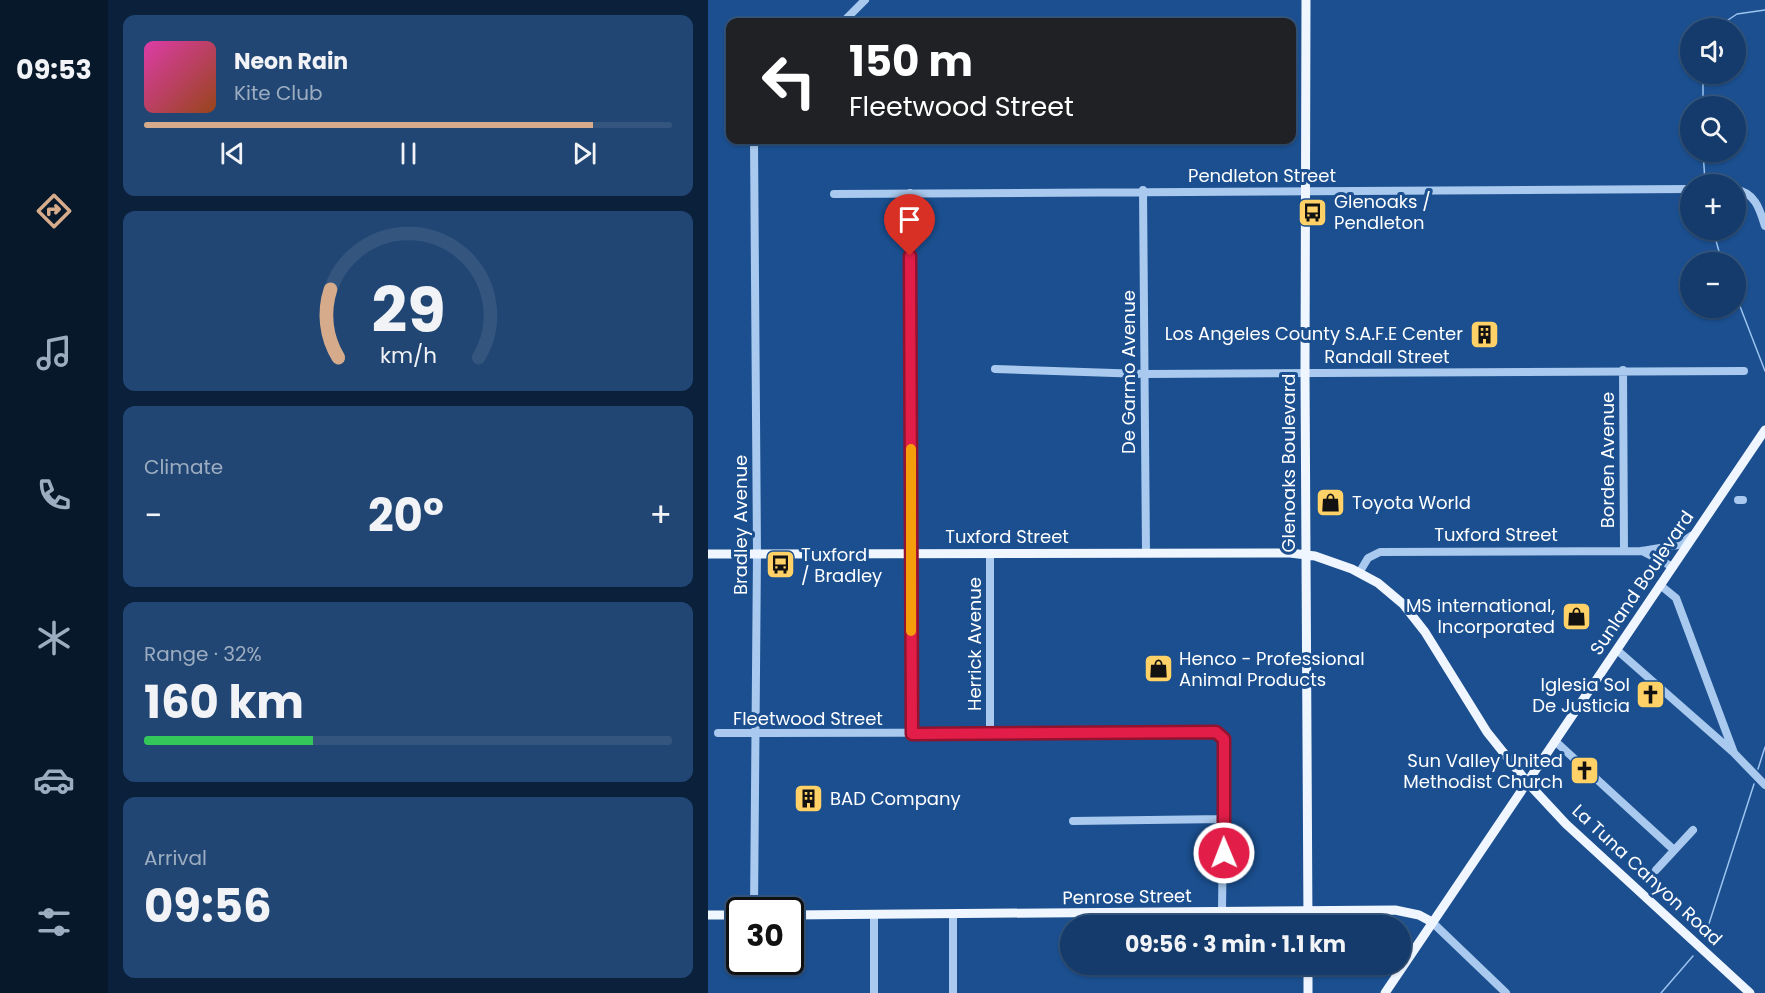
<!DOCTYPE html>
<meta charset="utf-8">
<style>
body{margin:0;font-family:Poppins,sans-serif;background:#214673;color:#f1f3f6;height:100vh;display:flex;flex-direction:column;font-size:22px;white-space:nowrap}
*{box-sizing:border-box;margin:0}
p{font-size:20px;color:#9dadc1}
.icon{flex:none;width:33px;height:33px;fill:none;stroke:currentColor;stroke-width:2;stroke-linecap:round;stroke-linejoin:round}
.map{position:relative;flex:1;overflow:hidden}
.details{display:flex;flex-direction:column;gap:15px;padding:15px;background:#0b203b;width:600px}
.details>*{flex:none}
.banner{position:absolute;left:18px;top:18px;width:570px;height:126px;border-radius:12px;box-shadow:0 2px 4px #0004,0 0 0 2px #33557e;background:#202124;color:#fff;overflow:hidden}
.fabs{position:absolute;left:972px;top:18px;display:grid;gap:12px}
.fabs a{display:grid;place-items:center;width:66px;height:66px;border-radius:50%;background:#143b6b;box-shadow:0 2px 4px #0004,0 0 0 2px #33557e;font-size:30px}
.speed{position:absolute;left:18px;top:897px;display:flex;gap:12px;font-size:30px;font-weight:700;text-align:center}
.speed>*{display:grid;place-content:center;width:78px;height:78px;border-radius:50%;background:#143b6b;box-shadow:0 2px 4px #0004,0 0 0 2px #33557e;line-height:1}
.speed .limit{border:3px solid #111;border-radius:9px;background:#fff;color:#111}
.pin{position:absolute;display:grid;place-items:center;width:51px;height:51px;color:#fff;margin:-62px -26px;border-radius:50% 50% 50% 0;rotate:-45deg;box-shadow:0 0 6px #0007}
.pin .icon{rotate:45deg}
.me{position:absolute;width:66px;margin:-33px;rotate:359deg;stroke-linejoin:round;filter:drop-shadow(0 0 4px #0008)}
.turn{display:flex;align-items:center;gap:21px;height:126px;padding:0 24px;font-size:27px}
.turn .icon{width:78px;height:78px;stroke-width:2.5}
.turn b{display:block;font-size:42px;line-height:51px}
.big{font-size:45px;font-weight:700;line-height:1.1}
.details .card{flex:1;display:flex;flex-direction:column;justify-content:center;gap:9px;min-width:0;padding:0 21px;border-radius:12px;background:#214673}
.details .dial{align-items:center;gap:0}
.dial svg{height:156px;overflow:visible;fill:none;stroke:#33557e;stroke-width:7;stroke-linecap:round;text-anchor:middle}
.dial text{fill:#f1f3f6;stroke:none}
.song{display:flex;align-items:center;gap:18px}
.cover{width:72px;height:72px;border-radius:9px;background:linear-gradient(135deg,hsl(320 70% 55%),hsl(20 70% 35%))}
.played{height:6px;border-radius:3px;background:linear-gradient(90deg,#d6ab8b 85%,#33557e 85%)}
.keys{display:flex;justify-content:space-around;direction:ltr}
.heat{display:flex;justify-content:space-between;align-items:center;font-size:33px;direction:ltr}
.charge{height:9px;border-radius:4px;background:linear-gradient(90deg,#34c759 32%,#33557e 0)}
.trip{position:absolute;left:352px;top:915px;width:351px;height:60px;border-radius:30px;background:#143b6b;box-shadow:0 2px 4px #0004,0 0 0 2px #33557e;font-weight:700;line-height:60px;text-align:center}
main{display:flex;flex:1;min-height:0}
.dock{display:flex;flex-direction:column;width:108px;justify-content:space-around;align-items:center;background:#08182b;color:#9dadc1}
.dock .icon{width:42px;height:42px}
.dock .active{color:#d6ab8b}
.dock b{font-size:27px;color:#f1f3f6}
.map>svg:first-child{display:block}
</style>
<main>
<nav class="dock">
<b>09:53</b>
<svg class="icon active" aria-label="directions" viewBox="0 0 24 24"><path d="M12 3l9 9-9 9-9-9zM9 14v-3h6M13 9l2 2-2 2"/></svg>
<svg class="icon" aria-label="music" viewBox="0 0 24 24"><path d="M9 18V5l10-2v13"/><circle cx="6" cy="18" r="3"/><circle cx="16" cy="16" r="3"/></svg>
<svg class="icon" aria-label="phone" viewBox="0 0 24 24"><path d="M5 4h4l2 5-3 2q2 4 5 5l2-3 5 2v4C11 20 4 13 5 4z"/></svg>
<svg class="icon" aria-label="climate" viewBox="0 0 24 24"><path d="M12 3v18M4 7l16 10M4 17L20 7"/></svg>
<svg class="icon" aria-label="car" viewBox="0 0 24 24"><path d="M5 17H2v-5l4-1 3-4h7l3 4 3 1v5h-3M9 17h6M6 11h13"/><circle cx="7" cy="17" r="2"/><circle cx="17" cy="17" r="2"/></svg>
<svg class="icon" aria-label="filters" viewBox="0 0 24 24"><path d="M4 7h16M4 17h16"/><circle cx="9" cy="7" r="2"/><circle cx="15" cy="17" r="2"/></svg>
</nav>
<section class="details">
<div class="card">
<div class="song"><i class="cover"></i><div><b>Neon Rain</b><p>Kite Club</p></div></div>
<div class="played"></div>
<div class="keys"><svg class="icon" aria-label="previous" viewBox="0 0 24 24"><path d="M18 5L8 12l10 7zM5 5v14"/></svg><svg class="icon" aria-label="pause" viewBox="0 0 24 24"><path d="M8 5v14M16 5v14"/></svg><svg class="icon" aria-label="next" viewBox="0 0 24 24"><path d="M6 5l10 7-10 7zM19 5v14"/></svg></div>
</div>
<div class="card dial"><svg viewBox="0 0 100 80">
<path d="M14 69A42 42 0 1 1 86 69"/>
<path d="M14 69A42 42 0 0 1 10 34" stroke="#d6ab8b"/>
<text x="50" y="56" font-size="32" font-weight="700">29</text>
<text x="50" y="72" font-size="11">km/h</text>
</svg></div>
<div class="card"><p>Climate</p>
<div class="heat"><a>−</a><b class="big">20°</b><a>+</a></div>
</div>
<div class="card"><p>Range · 32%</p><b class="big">160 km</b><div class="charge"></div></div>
<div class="card"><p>Arrival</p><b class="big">09:56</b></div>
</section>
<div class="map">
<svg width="1057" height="993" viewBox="0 0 1057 993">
<rect width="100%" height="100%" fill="#1b4f8f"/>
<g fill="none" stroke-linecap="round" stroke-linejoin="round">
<path stroke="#9cc4f0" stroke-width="1.5" d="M1008 28 1029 14 1057 10
M995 74V106
M995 152 997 181
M1005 230 1014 262
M1028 296 1057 371
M1050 769 1057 747
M997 936 1046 784
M953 993 985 956"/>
<path stroke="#a9c9ee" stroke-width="8" d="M135 22 157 0
M435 190 438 553
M1028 190C1047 192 1052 210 1057 226
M202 193 204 734
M126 194 982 189
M287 369 436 374 1036 371
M915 370 916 550
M1030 500H1035
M934 551 965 567
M282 553V734
M651 573 660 558 672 552 934 551 970 545 983 536
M952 585 968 598 1026 753 1057 785
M909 650 1025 752
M10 733 508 732 516 739 514 912
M847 741 966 850
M365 821 516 819
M948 870 985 830
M46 910 49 553 46 140
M724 922 798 993
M166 993V914
M245 993V915"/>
<path stroke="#f0f6ff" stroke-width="9" d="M598 0 597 373 600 926
M0 554 582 553 607 556 644 569 670 583 695 604 717 632 779 732 819 782 858 824 1042 993
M0 915H32
M82 915 687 910 711 915 724 922
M600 964V993
M677 993 1057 430"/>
</g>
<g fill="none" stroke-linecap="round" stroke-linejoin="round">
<defs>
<path id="route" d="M202 256 204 734 508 732 516 739V853"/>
</defs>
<use href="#route" stroke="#92132f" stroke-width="15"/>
<use href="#route" stroke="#e11d48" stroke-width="10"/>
<path stroke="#f59e0b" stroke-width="10" d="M203 449V631"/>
</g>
<defs>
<symbol id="bus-square" viewBox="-11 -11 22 22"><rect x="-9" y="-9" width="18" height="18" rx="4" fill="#ffd166" stroke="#1b4f8f"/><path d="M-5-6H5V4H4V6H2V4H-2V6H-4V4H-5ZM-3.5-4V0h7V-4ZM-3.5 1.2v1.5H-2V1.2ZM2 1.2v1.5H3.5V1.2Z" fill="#111"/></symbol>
<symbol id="building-square" viewBox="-11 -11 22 22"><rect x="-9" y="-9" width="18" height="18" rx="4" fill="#ffd166" stroke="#1b4f8f"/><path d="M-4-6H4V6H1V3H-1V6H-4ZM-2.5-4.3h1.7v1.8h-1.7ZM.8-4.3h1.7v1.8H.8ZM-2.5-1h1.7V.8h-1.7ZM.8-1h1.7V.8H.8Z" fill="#111"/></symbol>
<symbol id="shop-square" viewBox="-11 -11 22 22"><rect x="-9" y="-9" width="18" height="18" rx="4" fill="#ffd166" stroke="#1b4f8f"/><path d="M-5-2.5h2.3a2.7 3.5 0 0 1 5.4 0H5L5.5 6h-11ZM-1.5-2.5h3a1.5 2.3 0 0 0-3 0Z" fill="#111"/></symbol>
<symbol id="church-square" viewBox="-11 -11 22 22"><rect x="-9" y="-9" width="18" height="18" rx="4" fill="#ffd166" stroke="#1b4f8f"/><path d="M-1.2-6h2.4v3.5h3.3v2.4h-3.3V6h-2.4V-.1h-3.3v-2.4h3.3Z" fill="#111"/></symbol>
</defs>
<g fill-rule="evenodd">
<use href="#bus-square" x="588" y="196" width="33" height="33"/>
<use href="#building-square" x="760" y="318" width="33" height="33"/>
<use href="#shop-square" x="606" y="486" width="33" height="33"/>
<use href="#bus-square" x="56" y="548" width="33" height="33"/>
<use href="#shop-square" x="852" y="600" width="33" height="33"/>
<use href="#shop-square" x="434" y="652" width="33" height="33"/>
<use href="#church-square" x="926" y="678" width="33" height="33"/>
<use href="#church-square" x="860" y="754" width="33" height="33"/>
<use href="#building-square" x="84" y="782" width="33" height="33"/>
</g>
<g text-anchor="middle" stroke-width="6" stroke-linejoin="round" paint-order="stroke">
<g font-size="18" fill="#fff" stroke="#1b4f8f">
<text x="554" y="182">Pendleton Street</text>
<text x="679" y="363">Randall Street</text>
<text transform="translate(421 372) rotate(-90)" y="6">De Garmo Avenue</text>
<text transform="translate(900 460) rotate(-90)" y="6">Borden Avenue</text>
<text transform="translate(581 463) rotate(-90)" y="6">Glenoaks Boulevard</text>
<text transform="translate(33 525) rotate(-90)" y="6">Bradley Avenue</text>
<text x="788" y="541">Tuxford Street</text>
<text x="299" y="543">Tuxford Street</text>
<text transform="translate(934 583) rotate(-56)" y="6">Sunland Boulevard</text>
<text transform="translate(267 644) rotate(-90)" y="6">Herrick Avenue</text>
<text x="100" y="725">Fleetwood Street</text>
<text transform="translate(939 875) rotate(43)" y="6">La Tuna Canyon Road</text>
<text transform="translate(419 897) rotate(-1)" y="6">Penrose Street</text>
</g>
<g font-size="18" fill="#fff" stroke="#1b4f8f" text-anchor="start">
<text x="626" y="208">Glenoaks /<tspan x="626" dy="21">Pendleton</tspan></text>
<text x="755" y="340" text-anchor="end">Los Angeles County S.A.F.E Center</text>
<text x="644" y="509">Toyota World</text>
<text x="93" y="561">Tuxford<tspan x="93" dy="21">/ Bradley</tspan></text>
<text x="847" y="612" text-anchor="end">MS international,<tspan x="847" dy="21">Incorporated</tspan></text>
<text x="471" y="665">Henco - Professional<tspan x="471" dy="21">Animal Products</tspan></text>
<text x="922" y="691" text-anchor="end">Iglesia Sol<tspan x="922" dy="21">De Justicia</tspan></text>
<text x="855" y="767" text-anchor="end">Sun Valley United<tspan x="855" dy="21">Methodist Church</tspan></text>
<text x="122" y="805">BAD Company</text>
</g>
</g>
</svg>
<div class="fabs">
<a><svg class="icon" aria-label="sound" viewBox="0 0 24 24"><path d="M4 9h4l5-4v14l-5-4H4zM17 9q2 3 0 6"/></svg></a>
<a><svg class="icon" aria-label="search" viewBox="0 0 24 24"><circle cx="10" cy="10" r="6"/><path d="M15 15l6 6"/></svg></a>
<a>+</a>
<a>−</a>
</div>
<div class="speed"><div class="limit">30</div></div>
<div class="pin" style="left:202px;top:256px;background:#d93025"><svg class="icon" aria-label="arrive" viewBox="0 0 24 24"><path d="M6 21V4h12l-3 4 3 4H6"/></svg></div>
<svg class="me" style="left:516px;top:853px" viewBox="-20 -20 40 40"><circle r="17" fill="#e11d48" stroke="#fff" stroke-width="3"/><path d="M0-11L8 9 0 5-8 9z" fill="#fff"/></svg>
<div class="trip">09:56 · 3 min · 1.1 km</div>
<div class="banner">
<div class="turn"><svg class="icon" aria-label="left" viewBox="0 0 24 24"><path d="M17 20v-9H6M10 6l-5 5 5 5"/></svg><div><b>150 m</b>Fleetwood Street</div></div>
</div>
</div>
</main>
